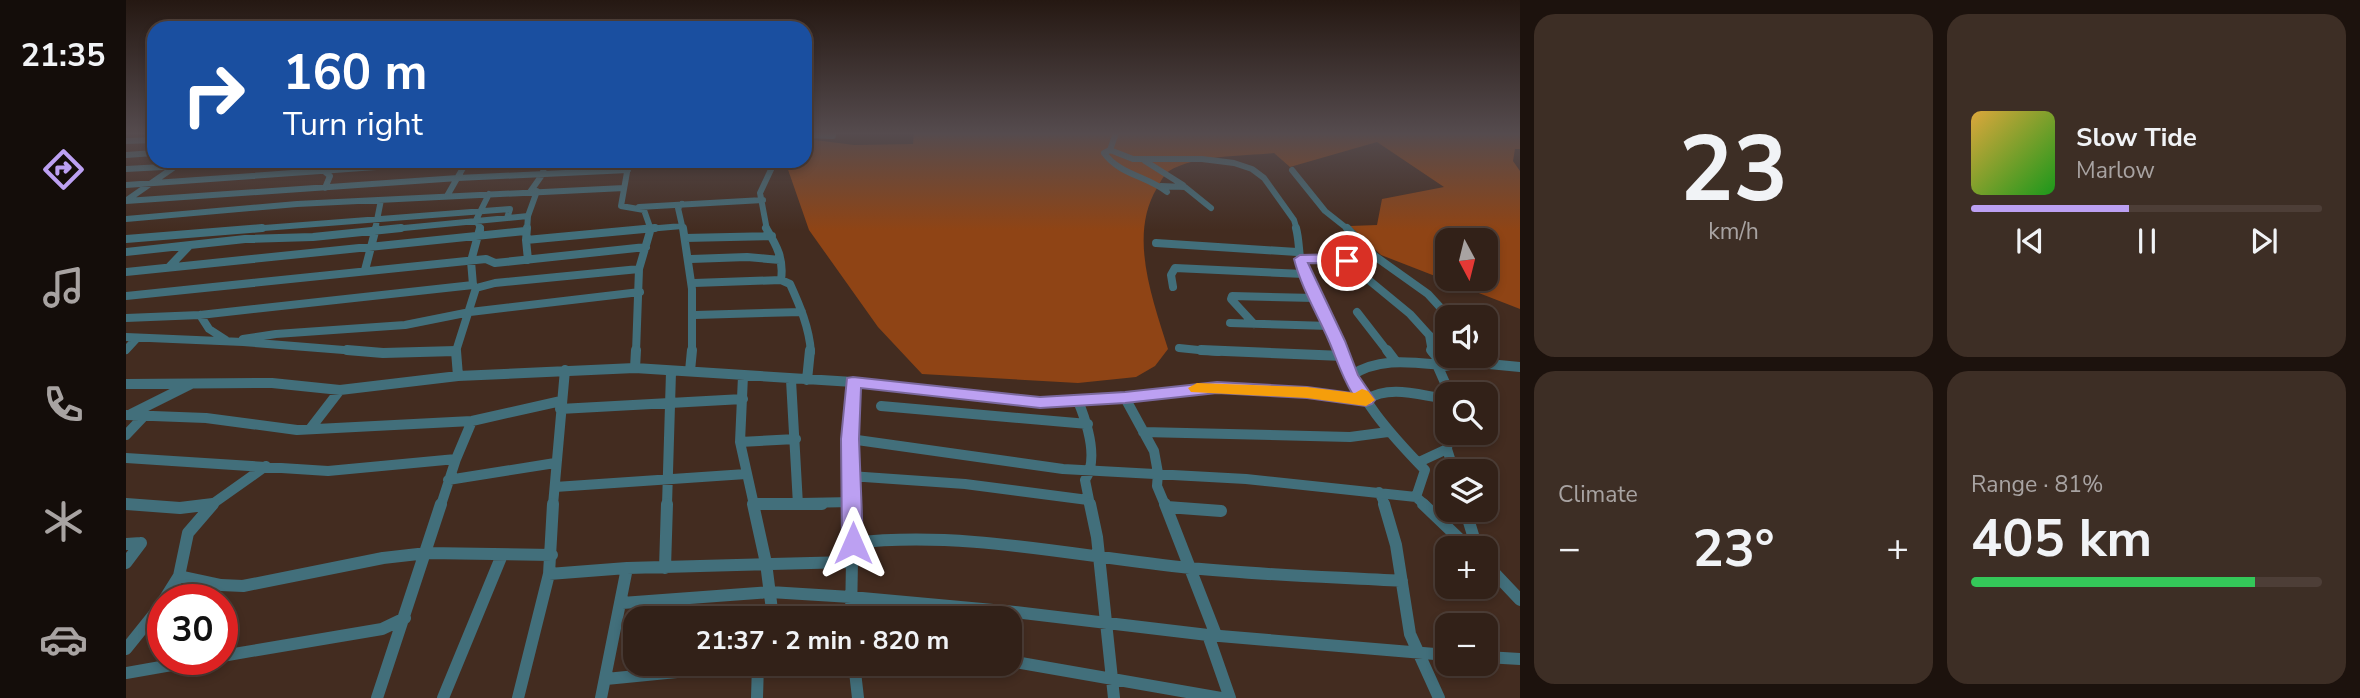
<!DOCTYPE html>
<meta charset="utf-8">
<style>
body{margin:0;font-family:"Nunito Sans",sans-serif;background:#3d2e25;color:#f1f3f6;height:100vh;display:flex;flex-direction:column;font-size:26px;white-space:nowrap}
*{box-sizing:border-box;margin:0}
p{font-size:23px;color:#a8a3a2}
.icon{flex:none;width:38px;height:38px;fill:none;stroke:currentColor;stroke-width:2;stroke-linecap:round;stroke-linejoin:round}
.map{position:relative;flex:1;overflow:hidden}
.details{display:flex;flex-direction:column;gap:14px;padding:14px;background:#1c120d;width:840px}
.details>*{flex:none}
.hud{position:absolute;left:21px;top:21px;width:665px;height:147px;border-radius:21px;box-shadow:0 4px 10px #0003,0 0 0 2px #4d3e37;background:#1a4fa0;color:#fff;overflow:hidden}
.needle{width:46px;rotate:173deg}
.buttons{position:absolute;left:1309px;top:228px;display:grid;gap:14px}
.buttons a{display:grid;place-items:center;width:63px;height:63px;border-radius:14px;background:#322118;box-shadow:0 4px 10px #0003,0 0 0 2px #4d3e37;font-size:35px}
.speed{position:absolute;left:21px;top:584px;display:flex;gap:14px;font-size:35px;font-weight:700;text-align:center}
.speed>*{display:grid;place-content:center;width:91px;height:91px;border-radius:50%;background:#322118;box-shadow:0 4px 10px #0003,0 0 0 2px #4d3e37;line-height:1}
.speed .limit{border:10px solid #d22;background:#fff;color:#111}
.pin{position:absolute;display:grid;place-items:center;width:60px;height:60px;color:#fff;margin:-30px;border:4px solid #fff;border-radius:50%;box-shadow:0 2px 7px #0007}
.me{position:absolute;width:77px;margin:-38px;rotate:0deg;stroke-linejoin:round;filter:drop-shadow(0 0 5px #0008)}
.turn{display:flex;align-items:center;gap:24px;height:147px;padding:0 21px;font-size:32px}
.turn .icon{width:91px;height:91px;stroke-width:2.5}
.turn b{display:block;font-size:49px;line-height:60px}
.big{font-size:52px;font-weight:700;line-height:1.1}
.details .widget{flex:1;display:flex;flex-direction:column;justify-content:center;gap:10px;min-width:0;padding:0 24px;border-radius:21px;background:#3d2e25}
.details .dial{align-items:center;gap:0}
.dial b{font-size:91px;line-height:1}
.song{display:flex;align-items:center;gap:21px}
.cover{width:84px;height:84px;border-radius:10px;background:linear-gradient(135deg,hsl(40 70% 55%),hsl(120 70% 35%))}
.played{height:7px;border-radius:4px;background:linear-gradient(90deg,#bca0f2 45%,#4d3e37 45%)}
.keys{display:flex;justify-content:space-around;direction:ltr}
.heat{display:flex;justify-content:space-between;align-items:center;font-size:38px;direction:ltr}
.charge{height:10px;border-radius:5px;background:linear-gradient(90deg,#34c759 81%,#4d3e37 0)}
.details .tiles{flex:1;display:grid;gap:14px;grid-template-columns:repeat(2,1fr)}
.trip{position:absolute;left:497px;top:606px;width:399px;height:70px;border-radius:21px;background:#322118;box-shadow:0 4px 10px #0003,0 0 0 2px #4d3e37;font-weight:700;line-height:70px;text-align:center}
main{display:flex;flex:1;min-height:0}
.menu{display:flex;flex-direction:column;width:126px;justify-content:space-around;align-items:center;background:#140d0a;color:#a8a3a2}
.menu .icon{width:49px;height:49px}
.menu .active{color:#bca0f2}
.menu b{font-size:32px;color:#f1f3f6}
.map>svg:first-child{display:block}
</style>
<main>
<nav class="menu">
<b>21:35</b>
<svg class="icon active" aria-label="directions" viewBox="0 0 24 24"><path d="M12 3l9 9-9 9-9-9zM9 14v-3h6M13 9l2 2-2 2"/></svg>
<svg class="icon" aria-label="music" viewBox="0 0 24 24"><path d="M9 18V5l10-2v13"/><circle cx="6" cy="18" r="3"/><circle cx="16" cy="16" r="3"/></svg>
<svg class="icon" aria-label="phone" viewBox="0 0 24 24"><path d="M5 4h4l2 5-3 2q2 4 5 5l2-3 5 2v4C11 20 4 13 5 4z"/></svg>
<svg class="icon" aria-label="climate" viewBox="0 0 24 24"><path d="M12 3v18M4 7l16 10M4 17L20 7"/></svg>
<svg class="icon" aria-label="car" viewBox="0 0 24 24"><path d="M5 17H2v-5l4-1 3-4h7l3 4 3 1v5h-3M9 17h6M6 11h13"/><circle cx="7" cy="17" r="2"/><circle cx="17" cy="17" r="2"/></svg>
</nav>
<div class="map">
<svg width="1394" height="698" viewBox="0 0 1394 698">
<rect width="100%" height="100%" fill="#432c20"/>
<path fill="#8f4415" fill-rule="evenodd" d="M788 133H1394V149H1389L1387 161 1394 171V309L1255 255 1224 226 1251 225 1256 199 1318 187 1251 142 1164 167 1148 153C1119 156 1068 155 1043 171 1038 174 1034 183 1031 188 1002 236 1027 300 1042 349L1029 366 1010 377 952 383 796 374 752 327 683 230 659 161H679V141L681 139 728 145 787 144ZM1321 240H1360V278H1321Z"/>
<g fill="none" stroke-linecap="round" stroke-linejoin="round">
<path stroke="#426f7b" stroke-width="6" d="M990 133 984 150 1007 159H1076L1108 163 1126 169 1138 178 1168 220 1171 230
M679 135 707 136
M0 141 28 140
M984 150 978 153C994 175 1021 176 1041 192
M0 155 28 153
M503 161 495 206 518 210 525 230
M1019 161 1057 185
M0 169 146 161
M1166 170 1199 211 1223 230
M0 185 334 161
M1035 186 1059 187 1085 208
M199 188 204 176 198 171 204 161
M404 192 416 175 420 161
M321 196 341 161
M1 200 47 168
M0 201 332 178 502 170
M556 204 552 208 557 230
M513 207 637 200
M0 219 171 204 498 188
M113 230 384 209 381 218
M249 230 255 200
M257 230 402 216
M355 230 350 220 363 194
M401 230 402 216 411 191
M510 230 556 226
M641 230 634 193 649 161"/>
<path stroke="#426f7b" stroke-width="8" d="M401 228 400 240 529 228
M557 228 566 289V352
M640 228C651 246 658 259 655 280L664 284C674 306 683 327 685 352
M1170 228C1174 243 1172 256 1177 271 1187 299 1205 324 1215 352
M1221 228 1243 252 1302 294 1323 317
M559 238 646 236
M0 239 136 228
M400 240 402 260
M1030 243 1171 252
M0 252 119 239 187 237 275 228
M565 259 621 257 654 260
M1175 259 1216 258 1284 314 1303 335 1321 347
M43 267 63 246
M239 270 250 228
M0 272 399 231
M568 283 655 280
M1047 287 1045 275 1049 268 1178 274
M350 288 369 283 513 269
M0 296 360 259 369 263 520 247
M1231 312 1262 352
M74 315 83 329 100 340
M569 315 676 312
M0 318 74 315 347 285
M1104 323 1204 326
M1128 324 1105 299 1106 296 1189 298
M1303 335 1306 352
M0 337 117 342 243 352
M117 339 150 334 279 325 344 312 514 292
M1053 348 1092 352
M0 350 11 338
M330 351 350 288 347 285 345 261 354 228
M296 352H330
M510 352 513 269 525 228"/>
<path stroke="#426f7b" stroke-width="10" d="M221 350 257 353 330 351 332 376 509 368 727 382 914 402 999 398 1091 387 1181 392 1240 400C1264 384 1295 396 1321 399
M1075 350 1217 356
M1214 350C1232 398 1264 434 1299 470L1290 497 1299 505
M1261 350 1270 362
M1305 350 1317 365
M509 368 510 350
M564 371 566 350
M617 376 614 442 628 505
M1224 376C1253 357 1284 362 1317 365
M665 380 672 505
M681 380 684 350
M0 384 146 383 214 390 332 376
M1324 394 1312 367 1342 362 1394 367
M999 398 1028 451 1032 473 1031 486 1039 505
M952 401C961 423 973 459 959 480L964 505
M755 406 962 424
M434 409 617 399
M5 414 65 384
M0 415 80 418 171 430 346 421 435 401
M184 429 214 390
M1017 432 1224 437 1262 432
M1323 432 1321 449 1328 471
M0 435 19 415
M724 439 937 469 1120 479 1290 497
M614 442 670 439
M0 458 202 471 330 459 346 421
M1296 466 1293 462 1321 449
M724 476 839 484 962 500
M322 480 429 463
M429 487 620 474
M1253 492 1259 505
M0 504 19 505
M627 504 727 502
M75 505 87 504
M85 505 140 466
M315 505 330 459
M427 505 439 370
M541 505 545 372
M727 505 724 439 727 382"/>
<path stroke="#426f7b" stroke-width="12" d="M0 504 54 508 87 504
M87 504 62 533 53 576 95 585 117 586 257 558 301 553 426 555
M627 504 640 563 647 618
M627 504H696
M964 504 971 537 988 698
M1039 504 1090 635
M1258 504 1270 545 1284 634 1313 698
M1297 504 1343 548
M1041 507 1095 511
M1339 509 1351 548
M727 543C839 530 953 557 1064 568 1135 575 1206 577 1276 581
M0 544 15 543
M0 563 15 543
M1360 564 1394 600
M539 568 541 504
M423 574 501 568 724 562
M38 600 53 576
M496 603 644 592 725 597 889 612 1082 635 1321 655
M725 618 727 504
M1082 635 1104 698
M0 649 37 603
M96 656 256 629 279 618
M1360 657 1394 659
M884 661 1095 698
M728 663 732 698
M0 673 74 660
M480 679 632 664 631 698
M251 698 315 504
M317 698 376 555
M392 698 423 574 427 504
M475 698 501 568"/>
</g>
<linearGradient id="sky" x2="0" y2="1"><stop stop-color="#251812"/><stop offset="0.58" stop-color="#554b4e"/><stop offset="1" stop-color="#554b4e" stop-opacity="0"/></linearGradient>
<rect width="1394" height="230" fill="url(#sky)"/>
<path fill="#bca0f2" stroke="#7a689d" stroke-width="2" d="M1216 254 1226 258V264L1182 263 1219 341 1232 375 1249 400 1246 404 1240 406 1181 398 1091 393 999 403 914 408 735 388 733 439 737 543 734 549 727 552 719 549 716 543 715 439 721 378 727 377 914 397 999 392 1091 382 1181 387 1226 393C1215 375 1210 357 1202 339 1190 312 1175 287 1168 259L1174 255Z"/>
<path fill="#f59e0b" d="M1071 383 1181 387 1229 393 1236 389 1242 391 1249 400 1240 406 1181 398 1065 392 1062 388Z"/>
</svg>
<div class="buttons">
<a><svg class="needle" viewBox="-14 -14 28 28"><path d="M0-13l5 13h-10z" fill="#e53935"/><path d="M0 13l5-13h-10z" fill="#a8a3a2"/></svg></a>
<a><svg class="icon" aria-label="sound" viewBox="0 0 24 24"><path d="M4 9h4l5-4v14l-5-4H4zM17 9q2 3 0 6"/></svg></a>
<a><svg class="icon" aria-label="search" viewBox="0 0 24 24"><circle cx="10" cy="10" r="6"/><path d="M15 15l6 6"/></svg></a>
<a><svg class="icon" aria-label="layers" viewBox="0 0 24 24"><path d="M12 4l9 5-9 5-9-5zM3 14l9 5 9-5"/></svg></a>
<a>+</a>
<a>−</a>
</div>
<div class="speed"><div class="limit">30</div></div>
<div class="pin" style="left:1221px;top:261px;background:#d93025"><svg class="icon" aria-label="arrive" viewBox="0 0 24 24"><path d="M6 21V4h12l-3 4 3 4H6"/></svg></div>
<svg class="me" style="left:727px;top:543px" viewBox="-20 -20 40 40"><path d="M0-17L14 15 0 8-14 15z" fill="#bca0f2" stroke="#fff" stroke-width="4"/></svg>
<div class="trip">21:37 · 2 min · 820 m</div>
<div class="hud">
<div class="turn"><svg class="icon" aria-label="right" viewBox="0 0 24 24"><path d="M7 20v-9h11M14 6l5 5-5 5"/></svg><div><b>160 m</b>Turn right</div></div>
</div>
</div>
<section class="details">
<div class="tiles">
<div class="widget dial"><b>23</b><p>km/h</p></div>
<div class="widget">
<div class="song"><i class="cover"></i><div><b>Slow Tide</b><p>Marlow</p></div></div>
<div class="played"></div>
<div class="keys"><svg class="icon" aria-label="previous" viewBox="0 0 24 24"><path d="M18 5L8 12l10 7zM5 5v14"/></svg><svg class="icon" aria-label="pause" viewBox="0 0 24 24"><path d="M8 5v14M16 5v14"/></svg><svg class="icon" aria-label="next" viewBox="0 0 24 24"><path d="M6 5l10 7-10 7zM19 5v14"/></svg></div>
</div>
<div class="widget"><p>Climate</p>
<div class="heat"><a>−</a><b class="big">23°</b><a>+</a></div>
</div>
<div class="widget"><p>Range · 81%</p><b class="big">405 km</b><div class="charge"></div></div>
</div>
</section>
</main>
